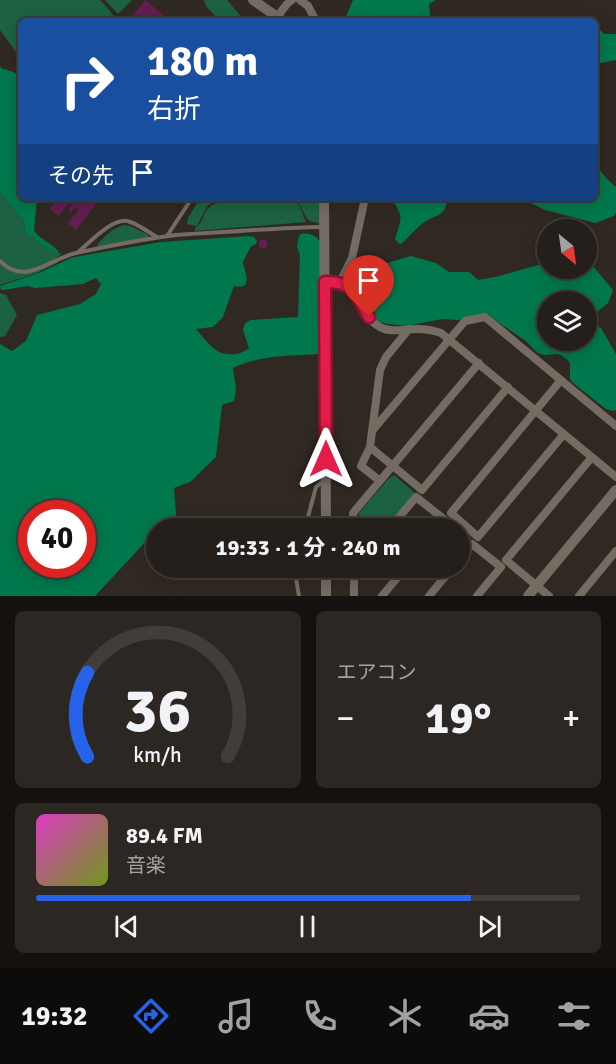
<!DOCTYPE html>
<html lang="ja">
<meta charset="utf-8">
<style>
body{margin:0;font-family:Signika,"Noto Sans JP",sans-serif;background:#2c2723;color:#f1f3f6;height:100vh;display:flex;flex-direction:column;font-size:22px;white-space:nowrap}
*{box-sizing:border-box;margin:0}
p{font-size:20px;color:#a3a2a2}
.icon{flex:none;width:33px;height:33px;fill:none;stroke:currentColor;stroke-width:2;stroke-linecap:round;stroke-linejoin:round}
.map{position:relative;height:596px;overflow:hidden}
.drawer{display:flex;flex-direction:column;gap:15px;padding:15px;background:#14110e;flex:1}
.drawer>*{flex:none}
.top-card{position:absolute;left:18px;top:18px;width:580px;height:183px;border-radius:9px;box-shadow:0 3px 15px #0003,0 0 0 2px #413d39;background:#1a4fa0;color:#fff;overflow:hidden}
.needle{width:39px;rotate:151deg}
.controls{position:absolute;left:537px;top:219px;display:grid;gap:12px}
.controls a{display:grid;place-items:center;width:60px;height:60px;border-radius:50%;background:#241f1a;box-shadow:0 3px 15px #0003,0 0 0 2px #413d39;font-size:30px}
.speed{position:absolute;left:18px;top:500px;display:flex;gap:12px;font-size:30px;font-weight:700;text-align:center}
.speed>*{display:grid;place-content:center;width:78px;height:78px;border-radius:50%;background:#241f1a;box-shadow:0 3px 15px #0003,0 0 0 2px #413d39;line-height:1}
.speed .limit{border:9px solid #d22;background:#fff;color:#111}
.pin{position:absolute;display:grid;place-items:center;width:51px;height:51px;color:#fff;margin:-62px -26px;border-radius:50% 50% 50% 0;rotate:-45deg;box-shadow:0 0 6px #0007}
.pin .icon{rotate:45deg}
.me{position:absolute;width:66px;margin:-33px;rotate:0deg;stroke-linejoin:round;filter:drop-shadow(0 0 4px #0008)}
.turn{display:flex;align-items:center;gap:21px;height:126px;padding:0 30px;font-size:27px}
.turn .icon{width:78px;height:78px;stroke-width:2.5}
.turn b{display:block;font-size:42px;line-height:51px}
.then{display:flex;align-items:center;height:57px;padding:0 30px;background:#0003;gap:12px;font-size:22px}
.big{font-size:45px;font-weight:700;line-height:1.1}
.drawer .tile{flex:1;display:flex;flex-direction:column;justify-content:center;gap:9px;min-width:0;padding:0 21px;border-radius:9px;background:#2c2723}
.drawer .dial{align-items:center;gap:0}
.dial svg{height:156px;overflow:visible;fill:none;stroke:#413d39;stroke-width:7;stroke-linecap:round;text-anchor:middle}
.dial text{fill:#f1f3f6;stroke:none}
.song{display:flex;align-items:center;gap:18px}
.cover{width:72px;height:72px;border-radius:9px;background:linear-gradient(135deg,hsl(310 70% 55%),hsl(80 70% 35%))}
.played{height:6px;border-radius:3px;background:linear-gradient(90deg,#2563eb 80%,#413d39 80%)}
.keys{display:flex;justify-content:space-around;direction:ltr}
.heat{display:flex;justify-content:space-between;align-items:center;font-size:33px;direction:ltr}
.drawer .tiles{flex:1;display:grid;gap:15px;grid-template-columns:1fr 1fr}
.tile:last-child{grid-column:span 2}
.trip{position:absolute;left:146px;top:518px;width:324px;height:60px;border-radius:30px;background:#241f1a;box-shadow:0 3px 15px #0003,0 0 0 2px #413d39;font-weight:700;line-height:60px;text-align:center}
.tab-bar{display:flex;height:96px;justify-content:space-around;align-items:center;background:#0e0c0a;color:#a3a2a2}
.tab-bar .icon{width:42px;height:42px}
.tab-bar .current{color:#2563eb}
.tab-bar b{font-size:27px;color:#f1f3f6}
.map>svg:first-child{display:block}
</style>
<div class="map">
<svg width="616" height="596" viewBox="0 0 616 596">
<rect width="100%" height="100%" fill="#302922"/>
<path fill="#1c6242" d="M0 0H100L115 17 111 21H21V59L0 30Z
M105 0H132L118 14Z
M204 0H227L245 21H220L206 6Z
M0 192 24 221 25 232 46 248 62 254 56 258 59 262 37 273 0 285Z
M200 198H220L208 205 197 226 187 224 188 218Z
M222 198H293L299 205 306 222 195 231V228C208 220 199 208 220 202Z
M295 198H319V223C318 223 309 221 309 220 305 218 300 203 295 198Z
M124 225 130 226 149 235 148 238 99 247 97 245C104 237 112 228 124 225Z
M0 293 6 295 17 315 5 336 0 337Z
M394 475 415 493 387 528H366L358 521 359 513 389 478H390Z"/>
<path fill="#00774c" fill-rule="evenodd" d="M353 0H436L429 4 431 21H344Z
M596 26 604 34H616V60L596 64Z
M0 66 1 68 19 74 21 77V198H37L34 231C41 240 53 244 59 252L58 253 46 248 25 232 24 221 0 192Z
M596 166 609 181 616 187V213L614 216 595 223 545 210 520 198H596Z
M391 198H447C446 219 435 213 422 224 414 230 408 238 401 244L398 243 395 239C402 216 404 218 391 198Z
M301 234C311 233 316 235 321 243L322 349 318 354C289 356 260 355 233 368L236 389 234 401 222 405 216 457 190 482 174 488 177 526 175 528H156V535L151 536 95 596H0V344L12 351 26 341 37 315 80 304 96 294 101 284 96 278 83 284 35 288 27 286 4 290H1L0 286 39 273 71 258 80 256 161 242 249 236 254 237 257 241 255 245 251 246 243 262 247 279 245 285 241 287 234 286 223 317 213 327 196 329C202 336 209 345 216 350 225 357 241 355 249 348L243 330 245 323 251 320 298 317 300 255 297 247 299 236ZM32 513H82V564H32Z
M411 256 436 263 449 272H469L478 280C502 277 524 268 547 263L548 268H586L587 259 613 290 608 303 587 320 586 302H548V340H586L587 329 594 325 601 328 616 354V410L613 411 606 409 573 383 570 379V363C555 345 550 361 537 352 533 349 530 345 527 342 514 332 500 325 488 314L458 320 442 319 407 326 387 324 378 321 372 316 367 305 365 293 368 283 380 265Z"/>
<path fill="#621e4f" d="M145 0 171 21H128Z
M58 198H101L76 230 68 223 78 210 75 207 71 212H69V209L72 205 69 203 59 216 49 209Z
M258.5 244a4.5 4.5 0 1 1 9 0a4.5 4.5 0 1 1-9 0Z"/>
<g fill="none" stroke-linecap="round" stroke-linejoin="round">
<path stroke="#746b63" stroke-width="4" d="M129 200 131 198
M167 236 192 198
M78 252C89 243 112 218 127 221 137 223 148 232 157 237
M0 261C25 287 49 259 76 253 109 246 143 239 176 235 202 233 228 232 254 230 277 229 300 227 323 227
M305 528 316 487 321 483 325 482
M294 567 299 596"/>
<path stroke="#746b63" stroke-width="8" d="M300 0 308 6 316 21
M277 17 287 4 292 0
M325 282C367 281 353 312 380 327 390 333 405 329 417 329 425 329 433 330 441 333L616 477
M340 282 352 258 365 198
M561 380 451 513 478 537 564 434
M372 431 465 321 485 317 616 426
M370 447 422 490 508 387
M380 481 361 466 370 447 380 370 386 357 409 329
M354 528 353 513 479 363
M390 528 416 497 445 520 439 528
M459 560 472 544 501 567 477 596
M354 567V596
M382 596 406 567
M429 596 453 567
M549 596 506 560 592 457
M579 596 616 551"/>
<path stroke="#746b63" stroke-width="10" d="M253 0 283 21
M324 198 326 528
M326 567V596
M528 596 616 490"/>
</g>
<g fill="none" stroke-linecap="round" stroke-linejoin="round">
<defs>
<path id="route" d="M326 459 325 282C353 281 356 295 369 317"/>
</defs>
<use href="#route" stroke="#92132f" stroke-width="15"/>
<use href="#route" stroke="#e11d48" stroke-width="10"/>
</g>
</svg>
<div class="controls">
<a><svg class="needle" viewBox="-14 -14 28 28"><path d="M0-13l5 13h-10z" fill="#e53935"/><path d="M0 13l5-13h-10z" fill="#a3a2a2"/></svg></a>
<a><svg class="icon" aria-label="layers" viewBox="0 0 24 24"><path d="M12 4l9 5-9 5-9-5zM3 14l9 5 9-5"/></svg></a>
</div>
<div class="speed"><div class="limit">40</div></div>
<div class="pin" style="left:369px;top:317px;background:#d93025"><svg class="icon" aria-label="arrive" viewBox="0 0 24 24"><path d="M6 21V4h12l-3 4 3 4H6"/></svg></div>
<svg class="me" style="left:326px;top:459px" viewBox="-20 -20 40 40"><path d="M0-17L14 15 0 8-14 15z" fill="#e11d48" stroke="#fff" stroke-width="4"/></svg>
<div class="trip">19:33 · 1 分 · 240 m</div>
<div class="top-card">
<div class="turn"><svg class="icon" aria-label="right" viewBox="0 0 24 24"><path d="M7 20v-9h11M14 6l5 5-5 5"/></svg><div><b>180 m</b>右折</div></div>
<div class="then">その先<svg class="icon" aria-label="arrive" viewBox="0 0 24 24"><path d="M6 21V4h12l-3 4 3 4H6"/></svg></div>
</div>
</div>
<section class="drawer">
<div class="tiles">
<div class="tile dial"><svg viewBox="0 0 100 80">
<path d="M14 69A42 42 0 1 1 86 69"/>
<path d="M14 69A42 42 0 0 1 14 26" stroke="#2563eb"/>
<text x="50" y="56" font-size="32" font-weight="700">36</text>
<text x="50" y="72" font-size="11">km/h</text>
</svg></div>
<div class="tile"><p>エアコン</p>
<div class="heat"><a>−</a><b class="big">19°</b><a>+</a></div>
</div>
<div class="tile">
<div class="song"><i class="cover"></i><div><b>89.4 FM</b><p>音楽</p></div></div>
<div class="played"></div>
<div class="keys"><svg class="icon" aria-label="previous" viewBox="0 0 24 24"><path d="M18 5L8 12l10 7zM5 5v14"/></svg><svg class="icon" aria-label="pause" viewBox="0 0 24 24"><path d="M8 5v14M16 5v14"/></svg><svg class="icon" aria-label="next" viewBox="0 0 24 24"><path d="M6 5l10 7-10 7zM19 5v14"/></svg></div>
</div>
</div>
</section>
<nav class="tab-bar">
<b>19:32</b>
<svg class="icon current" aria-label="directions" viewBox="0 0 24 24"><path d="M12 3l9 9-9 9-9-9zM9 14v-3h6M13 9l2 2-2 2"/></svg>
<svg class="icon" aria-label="music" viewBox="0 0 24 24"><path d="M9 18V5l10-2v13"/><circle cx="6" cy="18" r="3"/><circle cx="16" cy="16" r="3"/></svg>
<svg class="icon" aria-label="phone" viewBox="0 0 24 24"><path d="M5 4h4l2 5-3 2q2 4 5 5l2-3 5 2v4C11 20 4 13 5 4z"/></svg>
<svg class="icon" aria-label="climate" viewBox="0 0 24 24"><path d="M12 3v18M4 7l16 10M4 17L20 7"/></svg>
<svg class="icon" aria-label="car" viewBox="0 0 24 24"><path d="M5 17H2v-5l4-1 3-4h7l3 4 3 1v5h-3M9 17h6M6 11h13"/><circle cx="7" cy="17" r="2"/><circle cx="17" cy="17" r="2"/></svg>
<svg class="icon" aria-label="filters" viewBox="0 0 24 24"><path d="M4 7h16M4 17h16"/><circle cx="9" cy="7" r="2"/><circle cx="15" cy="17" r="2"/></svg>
</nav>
